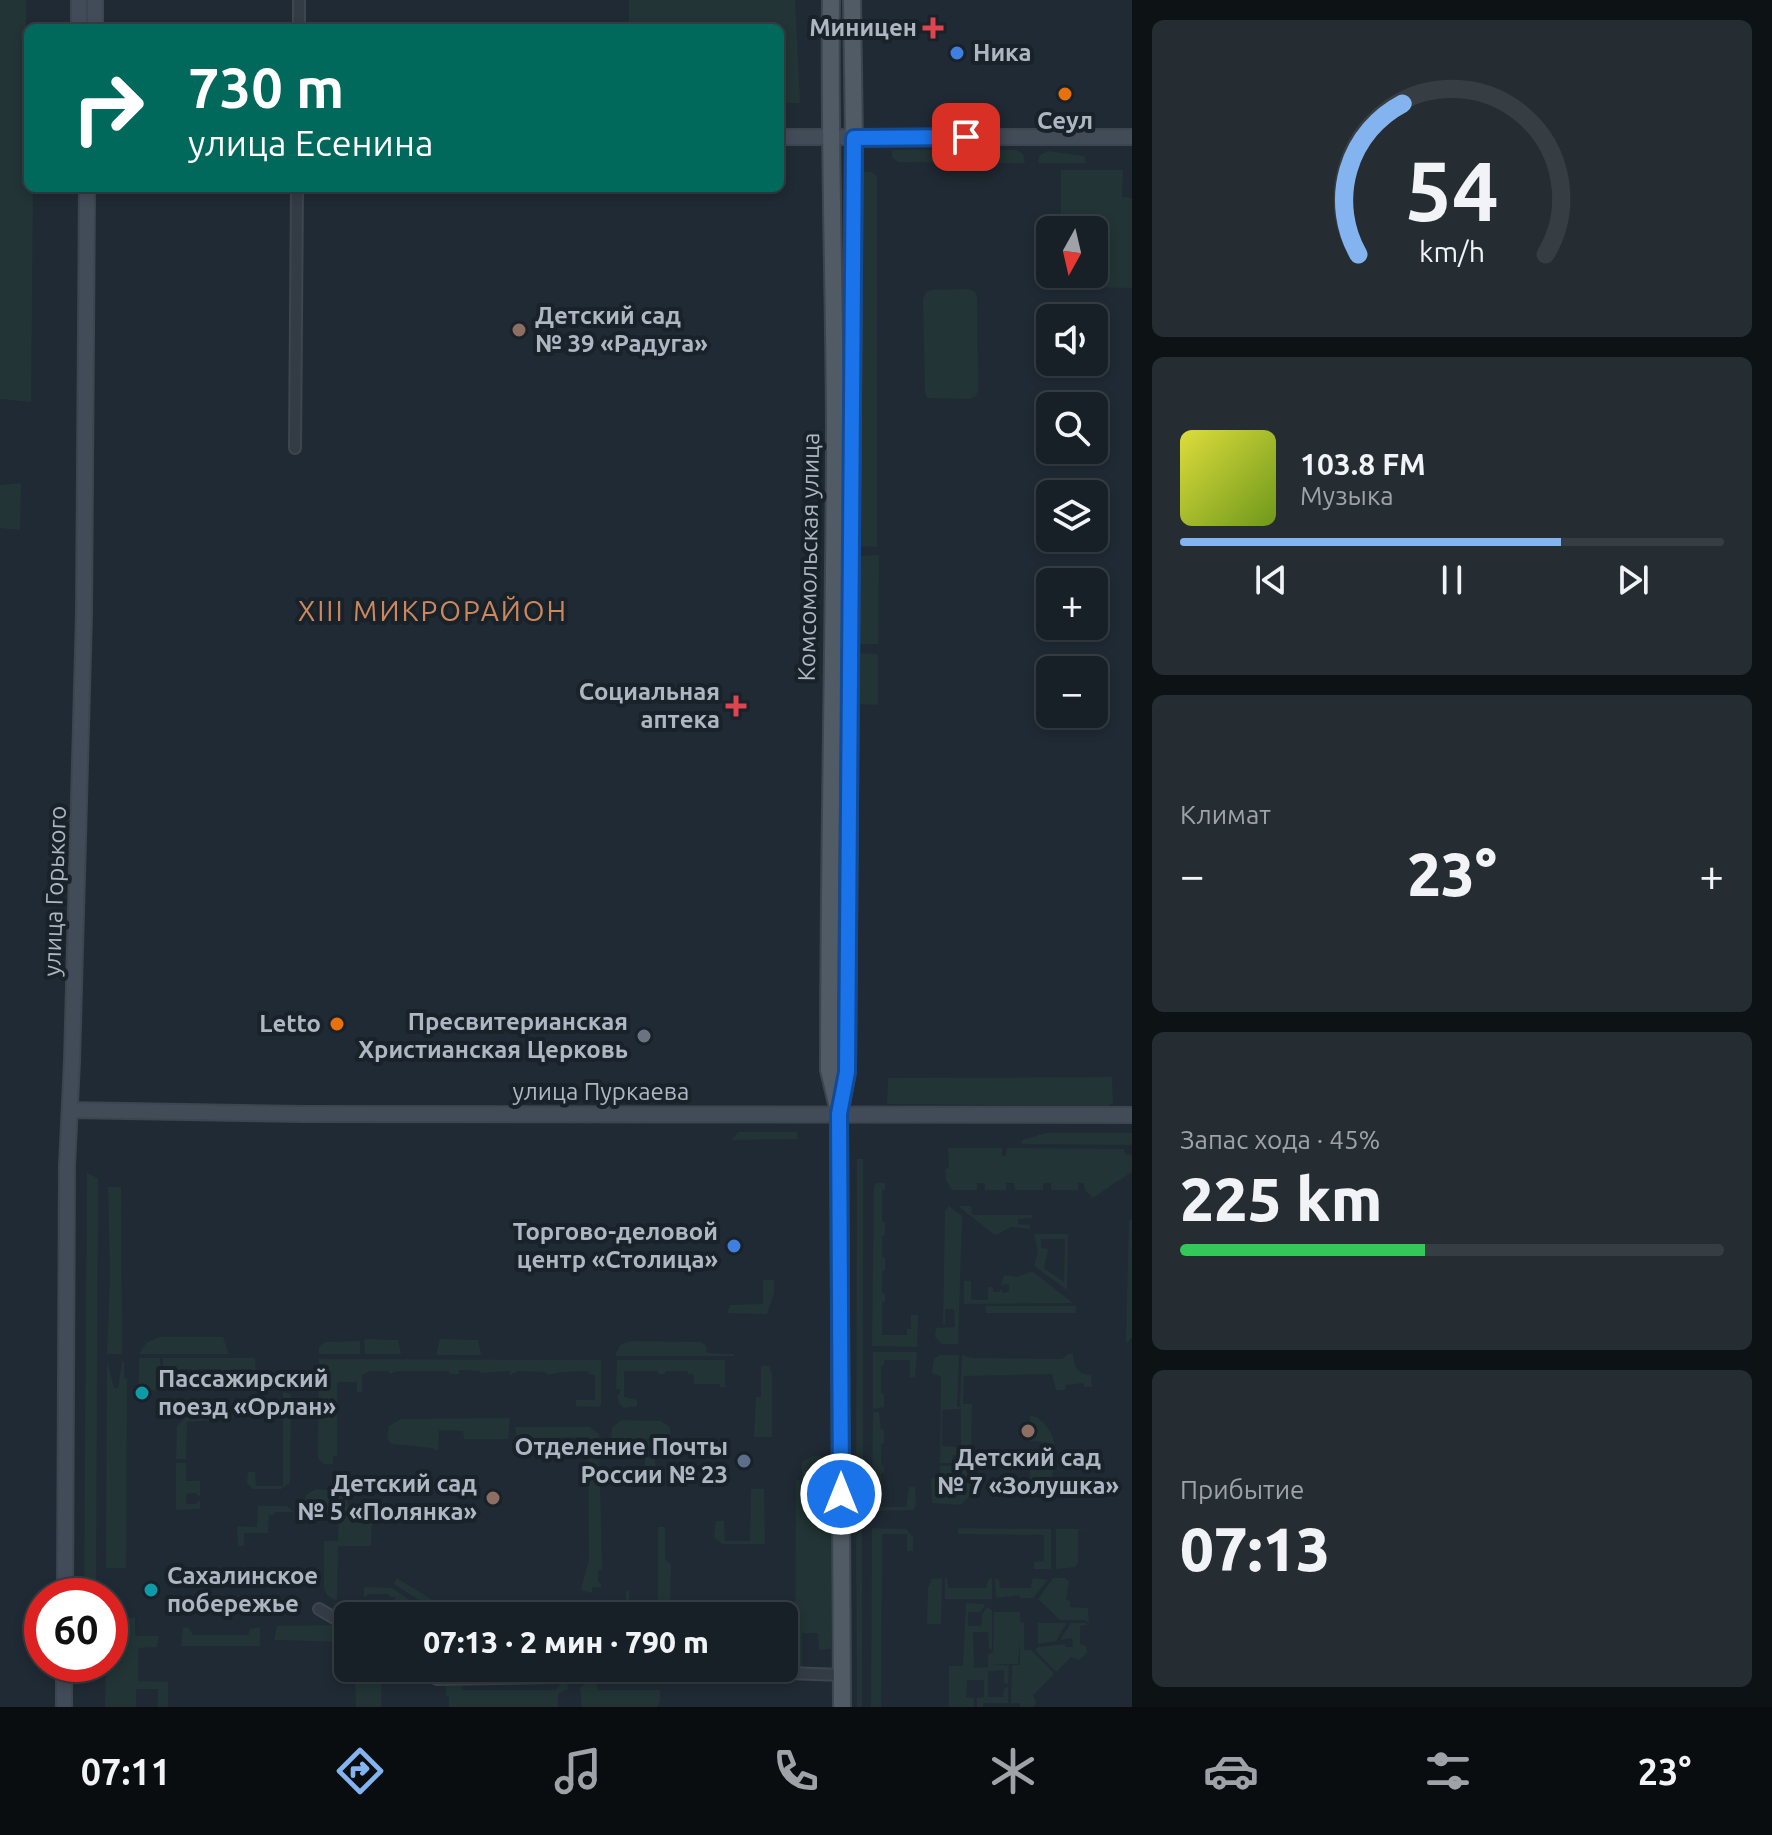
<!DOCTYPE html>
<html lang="ru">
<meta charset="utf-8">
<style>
body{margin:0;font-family:Ubuntu,sans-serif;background:#252d33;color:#f1f3f6;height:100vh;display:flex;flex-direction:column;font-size:30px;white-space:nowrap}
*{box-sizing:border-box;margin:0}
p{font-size:26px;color:#9fa3a7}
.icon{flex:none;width:44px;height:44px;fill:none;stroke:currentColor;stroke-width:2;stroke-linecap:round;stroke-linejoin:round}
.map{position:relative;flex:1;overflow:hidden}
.sheet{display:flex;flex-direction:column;gap:20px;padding:20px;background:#0d1215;width:640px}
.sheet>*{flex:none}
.hud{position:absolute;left:24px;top:24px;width:760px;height:168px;border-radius:12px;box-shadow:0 4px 12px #0003,0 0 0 2px #363e44;background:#00695c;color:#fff;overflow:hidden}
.needle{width:52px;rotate:188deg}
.controls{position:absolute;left:1036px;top:216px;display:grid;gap:16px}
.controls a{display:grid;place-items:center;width:72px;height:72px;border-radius:12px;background:#182027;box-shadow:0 4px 12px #0003,0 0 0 2px #363e44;font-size:40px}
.speed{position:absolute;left:24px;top:1578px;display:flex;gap:16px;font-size:40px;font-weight:700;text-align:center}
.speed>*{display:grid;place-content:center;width:104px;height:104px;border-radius:50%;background:#182027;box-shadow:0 4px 12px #0003,0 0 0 2px #363e44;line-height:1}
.speed .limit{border:12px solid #d22;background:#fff;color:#111}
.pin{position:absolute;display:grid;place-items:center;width:68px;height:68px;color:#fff;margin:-34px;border-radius:16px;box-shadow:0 4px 12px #0006}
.me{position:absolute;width:88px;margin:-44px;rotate:0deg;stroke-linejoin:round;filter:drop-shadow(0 0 6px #0008)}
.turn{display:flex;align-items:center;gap:28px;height:168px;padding:0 32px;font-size:36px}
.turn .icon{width:104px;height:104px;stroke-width:2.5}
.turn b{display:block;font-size:56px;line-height:68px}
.big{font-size:60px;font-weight:800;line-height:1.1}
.sheet .card{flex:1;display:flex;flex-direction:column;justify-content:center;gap:12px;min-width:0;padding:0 28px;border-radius:12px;background:#252d33}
.sheet .dial{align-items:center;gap:0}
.dial svg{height:208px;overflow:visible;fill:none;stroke:#363e44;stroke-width:7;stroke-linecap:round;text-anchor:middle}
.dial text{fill:#f1f3f6;stroke:none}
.song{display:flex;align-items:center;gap:24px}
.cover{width:96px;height:96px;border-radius:12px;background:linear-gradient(135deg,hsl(60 70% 55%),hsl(80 70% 35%))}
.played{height:8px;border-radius:4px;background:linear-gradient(90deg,#84b4f0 70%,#363e44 70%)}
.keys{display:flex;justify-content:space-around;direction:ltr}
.heat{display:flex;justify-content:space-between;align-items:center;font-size:44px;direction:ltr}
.charge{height:12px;border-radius:6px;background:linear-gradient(90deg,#34c759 45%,#363e44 0)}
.trip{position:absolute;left:334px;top:1602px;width:464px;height:80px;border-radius:12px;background:#182027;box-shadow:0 4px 12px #0003,0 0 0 2px #363e44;font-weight:800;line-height:80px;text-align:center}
.tab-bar{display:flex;height:128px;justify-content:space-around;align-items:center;background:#0a0d10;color:#9fa3a7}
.tab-bar .icon{width:56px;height:56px}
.tab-bar .on{color:#84b4f0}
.tab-bar b{font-size:36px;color:#f1f3f6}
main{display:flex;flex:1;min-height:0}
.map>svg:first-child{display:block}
</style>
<main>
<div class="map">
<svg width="1132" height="1707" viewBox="0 0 1132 1707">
<rect width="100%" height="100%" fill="#202a34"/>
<path fill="#223435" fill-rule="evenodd" d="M0 0H26L28 188H33L31 402 0 399Z
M629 0H795L800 103H780V28H629Z
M892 150H952L959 154 962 163 898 162 892 158Z
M981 150H1017L1023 154 1025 163H973L974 156Z
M1047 151 1085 156V163H1038L1039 156Z
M1061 170H1123L1122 197 1132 198V288L1080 287 1072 274H1094V230L1093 228H1061Z
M863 172H871L877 176V547L857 546C859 421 864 297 863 172Z
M969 289 975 292 977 298 978 389 976 396 970 399 927 398 925 392 923 299 926 292 932 290Z
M21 483 20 530 0 528V485Z
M879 555 878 644H857L858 556Z
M838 628 844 629 842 1064H837Z
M859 653 878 654V705L857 704Z
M1112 1077 1113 1103 1108 1106 887 1104 888 1078Z
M738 1132H797V1139L732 1140Z
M1046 1133H1132V1145L1022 1144V1140Z
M948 1148H1002V1156H1006L1007 1148 1124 1149 1125 1154 1132 1155V1172L1120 1180 1121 1182 1119 1180 1093 1198 1085 1190 1084 1183H1078V1190H1051V1183H1043V1190H1015L1014 1183H1006V1190H985V1183H977V1190H952L946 1180 945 1169 949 1168Z
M857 1159H863V1509L858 1505 856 1498Z
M87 1173 98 1178 96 1596H84Z
M877 1183H885V1190H882V1222H885V1235L882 1236V1257L885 1258V1270L882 1271V1293L885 1294V1301L882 1302V1335H907V1329H911V1315H918L917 1347 872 1346 874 1186Z
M108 1187H121L122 1354H107L110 1274Z
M949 1206 962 1216 958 1344H942L935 1337 936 1328 955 1327 954 1309H945V1324H943L945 1211Z
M958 1206H971L972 1215H1032V1218L1018 1219V1224L1030 1225V1229L1011 1227 995 1235Z
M1129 1220H1132V1337L1126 1344Z
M1034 1234H1068L1067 1290 1034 1266 1038 1252ZM1041 1239H1065L1064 1282 1044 1268 1048 1249 1041 1248Z
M1032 1271 1073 1303 964 1304V1281H971V1300H988V1287H993V1292H1000L1001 1288 1003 1293 1009 1292V1284L1001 1285 1004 1275 1018 1277Z
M763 1280H774V1293L767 1314 727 1313 730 1305 763 1304Z
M985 1306H1076V1313H986Z
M159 1337H223L229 1354H139L146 1343Z
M364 1339 398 1340 401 1354H365Z
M440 1339 478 1340 481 1355H436Z
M360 1341V1354H319V1347L325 1342Z
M631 1341 701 1342 706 1346 707 1353 734 1354V1356H615L620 1345Z
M873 1352H916L917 1354 915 1377H910V1360H884V1365L881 1366V1393L884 1394V1407L873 1409Z
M1068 1354H1073C1074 1366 1078 1375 1091 1375L1092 1387H1084L1083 1383 1066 1385 1065 1390H1056L1052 1374 964 1376 963 1404H972L970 1495 961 1505 932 1503 931 1479 940 1476V1466H952V1474H961V1455H953L952 1463H940L941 1377 932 1373 934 1359 940 1355H959L957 1407H960L962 1355 972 1358 1062 1359ZM961 1409V1447L942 1446V1410Z
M139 1358H160L161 1390H139Z
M163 1358H255L256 1373H253L252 1369H230V1373H222L221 1369H199L198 1372H192V1369H170L163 1373Z
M319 1359 601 1360V1405L598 1407 576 1406V1400H595V1375L589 1374 588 1371C573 1371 561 1372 547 1375L546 1372 519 1371 510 1375V1371L480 1373V1371L459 1370V1374H450L449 1371H399L389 1374V1371H370L362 1375V1392H357V1382H337V1456H333V1464H323L318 1458Z
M617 1360H725V1387H720L719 1384H694V1375L688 1374 687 1371H666L665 1374H658V1371H624V1397L637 1400V1406L624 1408 619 1403 617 1395 620 1394V1389H616Z
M107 1361 114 1388H118L122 1362 124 1361V1378L127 1379 126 1568H106Z
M761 1366H769L772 1374V1437H754L756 1397H761Z
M283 1392 291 1394 290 1483 281 1489H253L247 1483 248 1472H255L256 1486H283Z
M873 1412H879L881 1429 884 1430V1443L881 1444V1465L884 1466V1473H881V1507H906L909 1487H915L916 1504 913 1510 872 1511Z
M1030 1415C1065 1423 1064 1491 1030 1493V1467H1047V1442L1030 1441Z
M186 1417H213V1420L187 1422 186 1459H176L177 1426Z
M510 1418 508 1439H464L463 1431 439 1430 438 1451 432 1448 391 1444 387 1438 389 1426 401 1419Z
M621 1420 661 1421 670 1427 671 1439H611L612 1428Z
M515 1427H590L599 1434 602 1570H598V1582L601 1583V1587H592V1593L581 1590 589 1559 588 1437 517 1439Z
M611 1441H656L662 1448 646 1450 647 1457H655V1477H645V1444H616V1458L611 1456Z
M813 1456H821V1472L832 1524 831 1649 819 1650 818 1633H802V1669L795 1670 796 1481 802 1479V1462Z
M176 1463H186V1481H200V1497L196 1493 186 1494V1504H196L200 1500V1509L176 1510Z
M316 1489 342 1491 347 1497 348 1509H368L372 1517 371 1546H338L337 1599 334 1600 327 1595 324 1588V1541H338L339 1515 332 1514 331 1512H304L306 1495Z
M751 1489H764L765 1544H722L714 1537 716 1521H724L725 1541H750Z
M258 1506H287L294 1512H275L274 1515H269L268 1533H244V1546H238L237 1526 257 1527Z
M658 1527H665V1559L671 1565 670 1602 661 1610H632L625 1606 626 1591H629L630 1605H658Z
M872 1528 906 1529 913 1537V1551H907V1534H882L881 1707H871Z
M958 1528 1051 1529V1569H1034V1562L1044 1561V1535L958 1534Z
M862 1529V1707H857L856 1536Z
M1056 1529H1090L1078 1530V1563L1075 1567 1056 1569Z
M397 1578 437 1603H528V1616L442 1615 394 1584Z
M942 1578 941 1624H927L928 1588 932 1579Z
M945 1578H947L948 1588H986L988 1580 992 1578V1599H945Z
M995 1578 999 1580 1000 1588H1031L1032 1580 1035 1578 1048 1580 1033 1598H1020L1019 1595 996 1598Z
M1053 1578H1065L1069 1581 1066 1600 1070 1601V1607L1088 1608 1089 1623 1085 1620H1060L1038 1599Z
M364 1587 392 1588 432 1616 422 1615 421 1612H396L395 1597H390L389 1594H368L367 1597H364Z
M966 1603 984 1604 985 1606 980 1612H968V1626H981L982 1615 987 1607 992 1610V1649H989L988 1632H973L974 1668 988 1667V1654L993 1653 994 1612H1020V1622L1024 1623V1650H1031L1053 1672V1675L1033 1695 1036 1701 1034 1707H1020V1703H1011L1012 1665H1020V1640L1018 1664H992L1009 1666 1008 1684 1004 1683V1670L988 1671V1697H1003L1004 1689 1008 1687V1703H984L983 1707H977V1698L984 1697V1680H967L966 1697 974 1698V1707H949V1666H963Z
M110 1618H135V1636H159L157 1647 138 1648V1681L168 1682V1707H158V1689H136V1707H105L106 1664H110Z
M1038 1623H1066V1624L1056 1641 1038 1644Z
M1071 1623H1086L1087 1625 1080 1626V1644L1086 1646 1087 1653 1079 1660 1071 1657 1057 1671 1054 1670 1035 1650 1038 1647 1065 1644V1647H1073L1072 1638 1060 1640Z
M339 1625 348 1628V1642L274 1640 277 1626Z
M183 1627 189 1628 193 1635H248L250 1629 260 1627V1646H181Z
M355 1668H382L393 1677 382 1678 381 1707H356Z
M562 1681 567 1682 568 1689 558 1694V1707H449V1697L446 1696V1682L461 1683 463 1690H556Z
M589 1681 596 1684 598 1690H660V1701L657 1707H582L580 1688Z"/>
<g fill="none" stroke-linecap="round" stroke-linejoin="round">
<defs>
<path id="street" d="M299 28V0
M295 448 297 188
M319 1609 348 1626
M419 1668 437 1679 788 1673 842 1675"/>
<path id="secondary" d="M79 0V28
M95 28V0
M780 137H1132
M70 1110 303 1114 1132 1115
M65 1596 67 1166 72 1061 84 614 87 188
M64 1707V1664"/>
<path id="primary" d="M831 0C829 149 835 298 835 447 834 655 829 862 829 1070L838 1108
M842 1707 839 1114 847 1072 854 138 852 0"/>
</defs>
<use href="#street" stroke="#3d454e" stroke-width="14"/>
<use href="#secondary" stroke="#3d454e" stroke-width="18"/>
<use href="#primary" stroke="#3d454e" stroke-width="20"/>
<use href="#street" stroke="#333c45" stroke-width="10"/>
<use href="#secondary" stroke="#424b58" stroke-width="14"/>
<use href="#primary" stroke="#515b65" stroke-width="16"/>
</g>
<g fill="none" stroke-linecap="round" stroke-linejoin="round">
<defs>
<path id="route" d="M841 1494 839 1114 847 1072 854 138 966 137"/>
</defs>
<use href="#route" stroke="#114b97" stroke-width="20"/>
<use href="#route" stroke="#1a73e8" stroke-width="14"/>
</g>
<g fill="#e0444e" stroke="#192129" stroke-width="3">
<path d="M929 16h8v8h8v8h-8v8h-8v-8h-8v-8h8z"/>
<path d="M732 694h8v8h8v8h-8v8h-8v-8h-8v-8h8z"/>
</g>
<g fill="#3f7fe0" stroke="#192129" stroke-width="3">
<circle cx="957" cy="53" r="8"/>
<circle cx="734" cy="1246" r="8"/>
</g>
<g fill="#e8710a" stroke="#192129" stroke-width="3">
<circle cx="1065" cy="94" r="8"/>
<circle cx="337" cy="1024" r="8"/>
</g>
<g fill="#8d6e63" stroke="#192129" stroke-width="3">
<circle cx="519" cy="330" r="8"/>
<circle cx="1028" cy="1431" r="8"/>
<circle cx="493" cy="1498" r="8"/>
</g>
<circle fill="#6b7280" stroke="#192129" stroke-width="3" cx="644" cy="1036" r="8"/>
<g fill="#0f9aa8" stroke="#192129" stroke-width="3">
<circle cx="142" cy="1393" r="8"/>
<circle cx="151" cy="1590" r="8"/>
</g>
<circle fill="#5c6f8a" stroke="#192129" stroke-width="3" cx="744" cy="1461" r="8"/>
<g text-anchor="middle" stroke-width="8" stroke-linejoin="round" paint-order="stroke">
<g font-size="24" font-weight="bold" fill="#adb6c2" stroke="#192129" text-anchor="end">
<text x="917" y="36">Миницен</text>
<text x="973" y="61" text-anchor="start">Ника</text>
<text x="1065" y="129" text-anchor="middle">Сеул</text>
<text x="535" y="324" text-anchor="start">Детский сад<tspan x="535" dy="28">№ 39 «Радуга»</tspan></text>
<text x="720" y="700">Социальная<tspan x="720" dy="28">аптека</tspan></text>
<text x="628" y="1030">Пресвитерианская<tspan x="628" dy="28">Христианская Церковь</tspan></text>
<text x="321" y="1032">Letto</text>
<text x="718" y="1240">Торгово-деловой<tspan x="718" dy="28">центр «Столица»</tspan></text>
<text x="158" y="1387" text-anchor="start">Пассажирский<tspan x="158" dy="28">поезд «Орлан»</tspan></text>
<text x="728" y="1455">Отделение Почты<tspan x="728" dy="28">России № 23</tspan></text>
<text x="1028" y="1466" text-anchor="middle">Детский сад<tspan x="1028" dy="28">№ 7 «Золушка»</tspan></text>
<text x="477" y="1492">Детский сад<tspan x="477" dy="28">№ 5 «Полянка»</tspan></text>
<text x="167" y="1584" text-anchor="start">Сахалинское<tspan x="167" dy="28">побережье</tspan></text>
</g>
<g font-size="24" fill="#adb6c2" stroke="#192129">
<text transform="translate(809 557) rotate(-89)" y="8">Комсомольская улица</text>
<text transform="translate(55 891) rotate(-88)" y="8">улица Горького</text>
<text x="601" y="1100">улица Пуркаева</text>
</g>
<g font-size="28" letter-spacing="2" fill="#cb885f" stroke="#192129">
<text x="433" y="621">XIII МИКРОРАЙОН</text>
</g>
</g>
</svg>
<div class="controls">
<a><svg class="needle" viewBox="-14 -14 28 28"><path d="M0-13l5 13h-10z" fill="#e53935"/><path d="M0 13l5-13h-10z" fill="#9fa3a7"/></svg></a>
<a><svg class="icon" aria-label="sound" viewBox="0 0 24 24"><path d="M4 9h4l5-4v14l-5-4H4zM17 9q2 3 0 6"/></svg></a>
<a><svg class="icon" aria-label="search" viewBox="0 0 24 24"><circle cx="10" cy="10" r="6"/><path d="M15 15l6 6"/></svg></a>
<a><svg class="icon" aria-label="layers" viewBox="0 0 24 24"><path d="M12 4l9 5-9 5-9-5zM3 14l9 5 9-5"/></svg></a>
<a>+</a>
<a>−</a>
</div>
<div class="speed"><div class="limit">60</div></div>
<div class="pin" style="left:966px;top:137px;background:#d93025"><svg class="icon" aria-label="arrive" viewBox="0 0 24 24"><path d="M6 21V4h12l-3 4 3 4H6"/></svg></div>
<svg class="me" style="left:841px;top:1494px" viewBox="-20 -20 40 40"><circle r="17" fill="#1a73e8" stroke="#fff" stroke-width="3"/><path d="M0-11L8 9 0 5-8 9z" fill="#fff"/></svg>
<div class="trip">07:13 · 2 мин · 790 m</div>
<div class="hud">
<div class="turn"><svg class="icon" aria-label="right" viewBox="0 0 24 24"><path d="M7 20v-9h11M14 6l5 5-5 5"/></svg><div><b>730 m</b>улица Есенина</div></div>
</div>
</div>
<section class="sheet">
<div class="card dial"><svg viewBox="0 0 100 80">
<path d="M14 69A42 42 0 1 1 86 69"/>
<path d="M14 69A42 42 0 0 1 31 11" stroke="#84b4f0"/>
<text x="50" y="56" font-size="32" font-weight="700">54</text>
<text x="50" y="72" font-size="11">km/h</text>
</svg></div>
<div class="card">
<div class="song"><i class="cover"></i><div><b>103.8 FM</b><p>Музыка</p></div></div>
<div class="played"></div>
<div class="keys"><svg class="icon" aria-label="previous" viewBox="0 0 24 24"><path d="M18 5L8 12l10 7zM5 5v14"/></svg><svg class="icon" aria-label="pause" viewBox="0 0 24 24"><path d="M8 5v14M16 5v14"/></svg><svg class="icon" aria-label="next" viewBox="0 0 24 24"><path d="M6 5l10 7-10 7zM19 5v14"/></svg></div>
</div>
<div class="card"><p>Климат</p>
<div class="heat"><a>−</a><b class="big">23°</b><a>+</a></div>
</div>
<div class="card"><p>Запас хода · 45%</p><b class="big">225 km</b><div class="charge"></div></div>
<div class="card"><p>Прибытие</p><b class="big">07:13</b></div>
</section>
</main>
<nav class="tab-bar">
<b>07:11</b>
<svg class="icon on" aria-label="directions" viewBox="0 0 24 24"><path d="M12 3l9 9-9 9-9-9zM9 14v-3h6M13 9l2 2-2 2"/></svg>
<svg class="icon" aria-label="music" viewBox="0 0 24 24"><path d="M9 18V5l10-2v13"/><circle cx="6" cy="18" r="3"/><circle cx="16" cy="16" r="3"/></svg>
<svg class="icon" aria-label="phone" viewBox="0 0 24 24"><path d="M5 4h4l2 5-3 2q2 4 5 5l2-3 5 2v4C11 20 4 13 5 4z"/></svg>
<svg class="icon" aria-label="climate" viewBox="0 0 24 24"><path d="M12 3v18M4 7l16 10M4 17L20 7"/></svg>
<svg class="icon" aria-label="car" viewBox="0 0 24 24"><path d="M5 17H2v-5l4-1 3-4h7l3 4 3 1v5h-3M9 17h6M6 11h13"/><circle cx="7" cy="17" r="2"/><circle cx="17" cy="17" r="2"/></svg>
<svg class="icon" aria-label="filters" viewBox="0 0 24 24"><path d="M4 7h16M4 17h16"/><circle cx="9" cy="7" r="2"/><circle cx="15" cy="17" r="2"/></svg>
<b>23°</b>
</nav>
